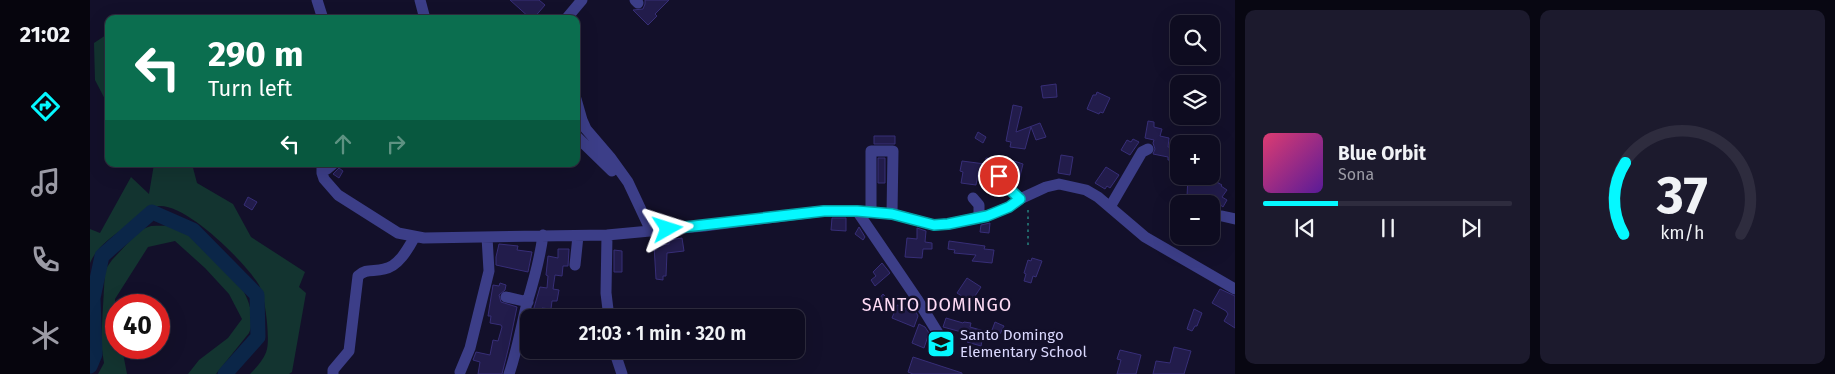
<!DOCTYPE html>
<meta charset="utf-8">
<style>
body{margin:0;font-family:"Fira Sans",sans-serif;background:#1c1a2d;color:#f1f3f6;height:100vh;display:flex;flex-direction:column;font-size:19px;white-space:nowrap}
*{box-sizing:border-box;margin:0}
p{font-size:16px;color:#9b9ba5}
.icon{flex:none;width:28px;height:28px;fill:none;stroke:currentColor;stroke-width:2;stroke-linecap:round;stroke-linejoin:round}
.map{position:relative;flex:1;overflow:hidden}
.sheet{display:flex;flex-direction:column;gap:10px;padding:10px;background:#080712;width:600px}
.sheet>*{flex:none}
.hud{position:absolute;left:15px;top:15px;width:475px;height:152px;border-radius:10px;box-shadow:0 5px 20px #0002,0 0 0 1px #2e2c3e;background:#0b6e4f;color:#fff;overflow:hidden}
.controls{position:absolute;left:1080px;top:15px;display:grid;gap:10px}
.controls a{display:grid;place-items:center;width:50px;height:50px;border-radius:10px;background:#0e0c20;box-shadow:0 5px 20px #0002,0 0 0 1px #2e2c3e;font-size:25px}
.speed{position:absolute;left:15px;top:294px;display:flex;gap:10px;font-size:25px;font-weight:700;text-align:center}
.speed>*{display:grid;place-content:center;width:65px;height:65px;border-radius:50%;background:#0e0c20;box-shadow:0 5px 20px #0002,0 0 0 1px #2e2c3e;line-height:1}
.speed .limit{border:8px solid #d22;background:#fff;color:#111}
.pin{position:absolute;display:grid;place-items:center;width:42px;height:42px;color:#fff;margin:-21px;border:2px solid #fff;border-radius:50%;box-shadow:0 1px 5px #0007}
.me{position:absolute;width:55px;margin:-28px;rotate:84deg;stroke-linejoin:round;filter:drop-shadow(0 0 4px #0008)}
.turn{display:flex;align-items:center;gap:18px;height:105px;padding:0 20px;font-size:22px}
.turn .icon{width:65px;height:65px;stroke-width:2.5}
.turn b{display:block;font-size:35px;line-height:42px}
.lanes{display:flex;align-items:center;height:48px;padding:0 20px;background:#0003;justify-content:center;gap:25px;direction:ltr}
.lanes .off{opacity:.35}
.sheet .widget{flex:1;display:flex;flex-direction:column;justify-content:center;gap:8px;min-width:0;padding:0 18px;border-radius:10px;background:#1c1a2d}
.sheet .dial{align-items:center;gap:0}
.dial svg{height:130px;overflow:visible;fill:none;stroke:#2e2c3e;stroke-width:7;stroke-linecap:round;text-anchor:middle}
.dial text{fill:#f1f3f6;stroke:none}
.song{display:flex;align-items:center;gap:15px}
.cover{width:60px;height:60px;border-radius:8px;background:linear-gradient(135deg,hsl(340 70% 55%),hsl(270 70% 35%))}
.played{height:5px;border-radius:2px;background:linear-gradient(90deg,#05f8ff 30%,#2e2c3e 30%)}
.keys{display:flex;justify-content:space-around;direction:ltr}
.sheet .tiles{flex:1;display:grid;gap:10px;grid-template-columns:repeat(2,1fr)}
.trip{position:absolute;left:430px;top:309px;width:285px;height:50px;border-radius:10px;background:#0e0c20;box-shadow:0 5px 20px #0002,0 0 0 1px #2e2c3e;font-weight:600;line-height:50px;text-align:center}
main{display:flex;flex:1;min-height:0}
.tab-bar{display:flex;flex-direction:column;width:90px;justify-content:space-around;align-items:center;background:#06050d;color:#9b9ba5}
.tab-bar .icon{width:35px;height:35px}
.tab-bar .active{color:#05f8ff}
.tab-bar b{font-size:22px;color:#f1f3f6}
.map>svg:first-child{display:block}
</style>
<main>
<nav class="tab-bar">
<b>21:02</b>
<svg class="icon active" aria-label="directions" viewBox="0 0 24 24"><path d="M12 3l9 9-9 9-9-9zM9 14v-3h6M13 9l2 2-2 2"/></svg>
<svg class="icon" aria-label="music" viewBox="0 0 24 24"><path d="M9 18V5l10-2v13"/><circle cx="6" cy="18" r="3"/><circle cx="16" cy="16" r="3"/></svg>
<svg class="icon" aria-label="phone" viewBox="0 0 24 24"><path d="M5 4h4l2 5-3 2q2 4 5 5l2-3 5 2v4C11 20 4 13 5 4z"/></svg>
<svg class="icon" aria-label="climate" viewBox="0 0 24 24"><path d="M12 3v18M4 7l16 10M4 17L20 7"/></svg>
</nav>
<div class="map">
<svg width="1145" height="374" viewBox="0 0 1145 374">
<rect width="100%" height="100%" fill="#13102a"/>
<path fill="#133430" d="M19 33V107L5 80 4 43Z
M64 164H102L107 183 143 204 161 237 215 272 209 287 216 293 202 372 199 374H160C167 367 175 358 177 349 180 336 175 296 169 285 155 262 97 204 69 206 57 207 44 221 34 228 20 238 7 247 0 263V229L10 233 41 177 59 194Z
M61 226C70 226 79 225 88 228 99 232 146 278 152 289 160 301 165 320 159 333L126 374H98L109 360 138 338 152 319 139 294 115 268 85 241 58 247 25 299 26 348H32L37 374H8L14 363 11 343 15 270 22 260 50 230Z"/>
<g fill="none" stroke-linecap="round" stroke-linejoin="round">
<path stroke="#0b2648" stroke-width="15" d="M0 366 5 354 3 298 12 256 62 212 103 230 167 295 168 337 135 374"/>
</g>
<path fill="#221c4b" stroke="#372e77" d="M420 0H449L455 5 443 19H441Z
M555 0H579L565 14 567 16 558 25 543 10 553 9 555 4Z
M966 84 967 97 953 98 951 86Z
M1007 92 1020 98 1013 113 1010 112 1009 114 997 109 1003 95H1006Z
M923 105 932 107 926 132 950 123 956 137 946 140 941 127 935 149 920 147 921 142 916 141Z
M1058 121 1064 122V127L1072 129 1070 136 1079 138 1078 147 1089 148V161L1078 160V157L1063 154 1065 149 1063 143 1064 140 1055 138Z
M888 132 896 137 893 143 885 138Z
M784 136H805V144H784Z
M1043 139 1049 142 1040 155 1031 150 1037 140 1041 142Z
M971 155 983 157 980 175 968 173Z
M788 158H795V183H788Z
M896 158 906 159 902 167V175L888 173 886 185 871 183 873 172 870 171 872 161 895 164Z
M918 159 933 164 929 180 918 176 916 166Z
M1016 167 1029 175 1020 188 1017 186 1015 189 1005 183Z
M249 168 253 171 249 178 243 174Z
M1098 176 1110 177 1122 184 1125 181 1132 185 1131 186 1137 190 1132 197 1137 200 1133 207 1129 204 1127 207 1111 198 1097 197Z
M158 197 167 202 162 210 154 205Z
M742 218H756V231L741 230Z
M900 223 899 233 890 232 891 225Z
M769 227 775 237 773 240 765 234Z
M827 228 836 231 835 242 842 243V249H833L832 258 815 257 817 238 827 239Z
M592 238 594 251 577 253 576 276H573V280L566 279 564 245 579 244V240Z
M859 241 895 246 894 249 904 250 902 263 882 261 886 255 864 253 865 250 858 249Z
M409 244 428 246 427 250 442 252 438 272 406 265V257Z
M468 249H479L478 266H473L472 276 465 275 463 289 469 290 467 301H462L461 309 452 308 450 318H441L450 287 457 288 458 276 456 275 458 256 468 258Z
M524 250 532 251V272H524Z
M942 258 952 261 946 277 943 276 941 283 934 281 936 274 934 273 938 260 941 261Z
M792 263 800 273 785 286 781 280 786 276 783 272Z
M877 278 891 287 881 302 867 293Z
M410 283 416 285 415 290 409 295 411 302 427 307 419 346 412 374H388L390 362 383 360 386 352 400 355 403 340 408 341 412 327 411 325 400 323 401 316H398L403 285 409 286Z
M1130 289 1145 296V328L1134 321 1138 314 1136 311 1122 303Z
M793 294 799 300 794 305 788 300Z
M807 305 826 312 828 316 824 327 802 318Z
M1104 309 1112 313 1107 326H1105L1102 331 1097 329Z
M856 318 873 323 874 322 881 323 880 327 894 331 891 346 877 342 879 334 853 327Z
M905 322 914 326 910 334 902 330Z
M829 324 835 327 839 333 834 348 822 343Z
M1084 347 1101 351 1094 374H1063L1066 361 1080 363Z
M1030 350 1051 355 1046 374H1027L1031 360 1027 359Z
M823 357 872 373V374H823L818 372Z"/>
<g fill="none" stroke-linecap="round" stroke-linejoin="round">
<path stroke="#30bca9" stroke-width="1" stroke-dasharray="2.5 4" stroke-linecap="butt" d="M938 245V206"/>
<path stroke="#3c3e88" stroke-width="11" d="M227 0 233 19
M330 0 335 19
M545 0 548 3
M476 19 492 0
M486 99 492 120 496 129 520 157 538 182 561 231
M486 136 522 171
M232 164V173L234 179 248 195 308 233 334 238 517 235 614 226 734 211H767L802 214 844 225 858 224 897 216 919 207 930 199 956 187 969 184 996 190 1008 197 1055 237 1145 289
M232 169H237L243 164
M909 169 911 180 930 199
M883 198 889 205V216
M1020 207 1052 152 1058 149
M767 211 827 299 851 338
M781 212V151H803L802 214
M1132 216 1145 219
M517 235 516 293 519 318
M485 265 488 236
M416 297 438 302
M524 350 532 374
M370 372 380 348 399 271 397 237
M243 374V370L259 351 268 276C276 268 284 272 294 269 308 267 318 249 324 238
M419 374C427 351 431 327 437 303 444 280 450 259 453 235"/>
</g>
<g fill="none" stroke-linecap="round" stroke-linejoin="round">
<defs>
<path id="route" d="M578 229 734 211H767L802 214 844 225 858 224 897 216 919 207 930 199 916 186 909 176"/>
</defs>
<use href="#route" stroke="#03a1a6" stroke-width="12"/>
<use href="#route" stroke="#05f8ff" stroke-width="9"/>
</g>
<defs>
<symbol id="school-square" viewBox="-11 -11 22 22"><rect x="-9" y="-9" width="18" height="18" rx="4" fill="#05f8ff" stroke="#13102a"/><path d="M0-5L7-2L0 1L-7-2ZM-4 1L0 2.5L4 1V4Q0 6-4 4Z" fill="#111"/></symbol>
</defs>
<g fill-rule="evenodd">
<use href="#school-square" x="835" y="328" width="32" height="32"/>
</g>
<g text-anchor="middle" stroke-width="5" stroke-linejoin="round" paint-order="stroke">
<g font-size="15" fill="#dbd9ff" stroke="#13102a" text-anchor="start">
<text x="870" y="340">Santo Domingo<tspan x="870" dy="17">Elementary School</tspan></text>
</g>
<g font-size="18" letter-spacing="1" fill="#ffdbf5" stroke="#13102a">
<text x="847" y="311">SANTO DOMINGO</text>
</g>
</g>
</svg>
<div class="controls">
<a><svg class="icon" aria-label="search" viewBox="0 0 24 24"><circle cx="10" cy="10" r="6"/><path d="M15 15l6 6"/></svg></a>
<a><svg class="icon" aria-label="layers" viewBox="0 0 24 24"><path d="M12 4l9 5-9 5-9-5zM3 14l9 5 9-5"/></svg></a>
<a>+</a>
<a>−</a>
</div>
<div class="speed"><div class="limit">40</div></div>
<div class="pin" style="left:909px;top:176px;background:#d93025"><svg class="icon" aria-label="arrive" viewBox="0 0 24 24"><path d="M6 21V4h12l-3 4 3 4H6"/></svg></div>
<svg class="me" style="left:578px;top:229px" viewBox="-20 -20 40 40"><path d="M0-17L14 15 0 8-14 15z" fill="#05f8ff" stroke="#fff" stroke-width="4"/></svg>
<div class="trip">21:03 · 1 min · 320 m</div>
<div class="hud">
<div class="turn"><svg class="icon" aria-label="left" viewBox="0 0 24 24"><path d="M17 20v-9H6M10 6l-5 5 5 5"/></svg><div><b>290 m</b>Turn left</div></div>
<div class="lanes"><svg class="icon" aria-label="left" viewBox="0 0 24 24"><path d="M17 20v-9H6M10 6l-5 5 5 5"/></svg><svg class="icon off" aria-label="ahead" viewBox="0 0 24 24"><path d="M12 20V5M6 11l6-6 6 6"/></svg><svg class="icon off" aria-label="right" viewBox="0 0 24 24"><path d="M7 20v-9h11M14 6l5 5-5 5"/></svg></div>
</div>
</div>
<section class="sheet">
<div class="tiles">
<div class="widget">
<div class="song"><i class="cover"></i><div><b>Blue Orbit</b><p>Sona</p></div></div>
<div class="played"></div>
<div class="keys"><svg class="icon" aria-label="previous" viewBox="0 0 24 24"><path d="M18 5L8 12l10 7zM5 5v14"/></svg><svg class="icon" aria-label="pause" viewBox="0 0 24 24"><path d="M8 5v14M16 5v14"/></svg><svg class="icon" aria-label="next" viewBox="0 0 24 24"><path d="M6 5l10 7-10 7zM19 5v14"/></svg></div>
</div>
<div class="widget dial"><svg viewBox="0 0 100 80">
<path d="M14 69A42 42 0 1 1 86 69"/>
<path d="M14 69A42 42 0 0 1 15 25" stroke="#05f8ff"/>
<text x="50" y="56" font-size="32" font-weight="700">37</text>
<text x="50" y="72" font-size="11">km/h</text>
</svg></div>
</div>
</section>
</main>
